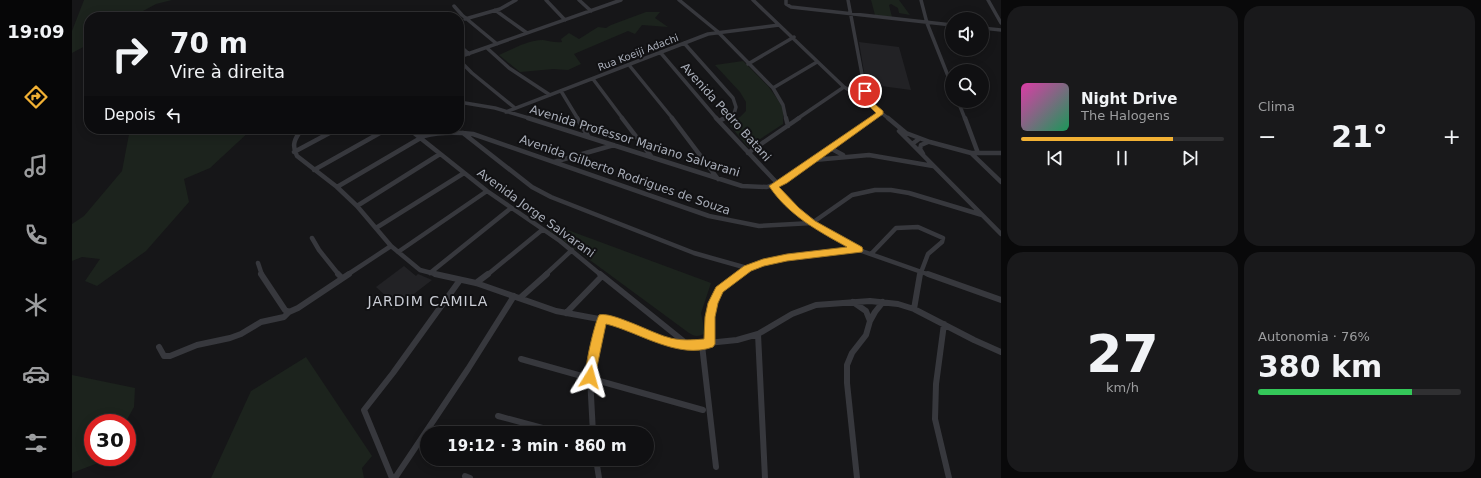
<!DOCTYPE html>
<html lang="pt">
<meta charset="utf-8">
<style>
body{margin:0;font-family:"DejaVu Sans",sans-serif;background:#19191b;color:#f1f3f6;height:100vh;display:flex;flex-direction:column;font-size:15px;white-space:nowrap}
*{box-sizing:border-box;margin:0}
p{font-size:13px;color:#9c9d9f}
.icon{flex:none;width:22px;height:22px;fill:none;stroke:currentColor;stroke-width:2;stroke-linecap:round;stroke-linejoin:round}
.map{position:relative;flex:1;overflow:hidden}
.side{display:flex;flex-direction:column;gap:6px;padding:6px;background:#09090a;width:480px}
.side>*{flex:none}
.top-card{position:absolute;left:12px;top:12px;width:380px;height:122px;border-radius:16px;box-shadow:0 2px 10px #0003,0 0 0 1px #303032;background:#101012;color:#f1f3f6;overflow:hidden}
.buttons{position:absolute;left:873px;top:12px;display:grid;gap:8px}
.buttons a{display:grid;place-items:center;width:44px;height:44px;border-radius:50%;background:#101012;box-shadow:0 2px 10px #0003,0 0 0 1px #303032;font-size:20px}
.speed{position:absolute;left:12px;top:414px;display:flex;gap:8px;font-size:20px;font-weight:700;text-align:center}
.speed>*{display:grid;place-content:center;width:52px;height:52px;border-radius:50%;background:#101012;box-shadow:0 2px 10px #0003,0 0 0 1px #303032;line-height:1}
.speed .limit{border:6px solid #d22;background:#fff;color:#111}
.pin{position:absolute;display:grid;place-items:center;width:34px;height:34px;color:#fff;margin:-17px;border:2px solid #fff;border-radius:50%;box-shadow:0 1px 4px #0007}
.me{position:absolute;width:44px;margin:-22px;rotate:8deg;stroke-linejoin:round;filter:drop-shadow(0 0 3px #0008)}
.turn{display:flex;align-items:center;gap:14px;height:84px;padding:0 20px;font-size:18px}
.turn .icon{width:52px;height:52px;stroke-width:2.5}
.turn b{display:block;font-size:28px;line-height:34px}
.then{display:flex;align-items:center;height:38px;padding:0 20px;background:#0003;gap:8px;font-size:15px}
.big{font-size:30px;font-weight:700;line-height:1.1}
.side .widget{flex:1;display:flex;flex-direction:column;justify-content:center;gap:6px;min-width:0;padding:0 14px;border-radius:16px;background:#19191b}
.side .dial{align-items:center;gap:0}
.dial b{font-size:52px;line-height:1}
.song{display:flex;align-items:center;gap:12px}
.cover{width:48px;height:48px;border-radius:6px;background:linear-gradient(135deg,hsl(320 70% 55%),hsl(150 70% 35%))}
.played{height:4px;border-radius:2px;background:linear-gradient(90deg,#f2b134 75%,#303032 75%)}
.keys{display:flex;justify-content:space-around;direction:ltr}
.heat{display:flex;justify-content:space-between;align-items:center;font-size:22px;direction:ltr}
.charge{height:6px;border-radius:3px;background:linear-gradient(90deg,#34c759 76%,#303032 0)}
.side .tiles{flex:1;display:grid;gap:6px;grid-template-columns:repeat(2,1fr)}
.trip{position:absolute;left:348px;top:426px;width:234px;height:40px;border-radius:20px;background:#101012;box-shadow:0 2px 10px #0003,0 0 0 1px #303032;font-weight:700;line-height:40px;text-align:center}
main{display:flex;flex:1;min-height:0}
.tab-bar{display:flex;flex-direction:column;width:72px;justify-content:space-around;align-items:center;background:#060607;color:#9c9d9f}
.tab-bar .icon{width:28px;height:28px}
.tab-bar .current{color:#f2b134}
.tab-bar b{font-size:18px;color:#f1f3f6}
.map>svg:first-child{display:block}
</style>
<main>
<nav class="tab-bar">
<b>19:09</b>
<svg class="icon current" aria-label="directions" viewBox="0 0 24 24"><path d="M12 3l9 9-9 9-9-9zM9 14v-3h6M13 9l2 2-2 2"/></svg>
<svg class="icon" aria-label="music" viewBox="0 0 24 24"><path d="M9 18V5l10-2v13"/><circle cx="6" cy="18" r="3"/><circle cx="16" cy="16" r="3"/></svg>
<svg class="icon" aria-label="phone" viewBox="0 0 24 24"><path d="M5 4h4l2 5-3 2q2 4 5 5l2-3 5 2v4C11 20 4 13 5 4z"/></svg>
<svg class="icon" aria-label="climate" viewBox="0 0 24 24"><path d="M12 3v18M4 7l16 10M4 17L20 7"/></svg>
<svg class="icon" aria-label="car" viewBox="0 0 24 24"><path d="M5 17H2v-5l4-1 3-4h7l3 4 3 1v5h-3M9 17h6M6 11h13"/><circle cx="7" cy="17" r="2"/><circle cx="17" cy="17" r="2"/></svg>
<svg class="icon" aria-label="filters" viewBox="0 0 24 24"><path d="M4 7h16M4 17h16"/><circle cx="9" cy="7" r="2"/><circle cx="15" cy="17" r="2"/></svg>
</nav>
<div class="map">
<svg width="929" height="478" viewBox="0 0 929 478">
<rect width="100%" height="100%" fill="#161618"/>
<path fill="#222225" d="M787 42 827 47 839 90 794 84Z
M332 266 344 276 346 274 360 280 321 310 316 298 304 287Z"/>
<path fill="#1c231d" d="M12 0H100L84 4 60 17H17V44L0 53V31Z
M799 0H827L838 15 827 13 826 8 819 4 817 5 820 17 803 15Z
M574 12H588L583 18 596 27 570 25 563 34 556 31 502 54 509 64 496 70 481 69 448 72 427 55C441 49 456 40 471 40 478 41 483 43 490 42L489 39 497 33 507 39 526 27 534 28 539 25Z
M671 61 696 86 704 97 711 108V124L676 147 656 123 668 117 674 111V102L668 92 643 65Z
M58 129 179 130 138 168 112 179 117 202 74 251 25 286 13 281 28 259 10 257 0 261V224L12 216 50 171Z
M485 226 639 283 629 313 633 333C627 337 623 337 617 333L477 230Z
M234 357 300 456 290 468 292 478H139L179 391Z
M0 375 63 388 62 407 53 423H21V457H33L31 461 0 473Z"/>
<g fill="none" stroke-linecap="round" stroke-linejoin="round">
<path stroke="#37383d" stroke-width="3.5" d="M474 0 493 20
M507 0 519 11
M607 0 645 31 701 88 711 105 714 119
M681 0 772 87 795 101 817 119
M714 0V4L719 7 880 25
M776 0 795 101
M849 0 855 23 880 86
M916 0 929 23
M382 6 390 15 425 44
M423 10 455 33
M393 19 428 9 444 0
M910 28 929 30
M612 43 661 98 664 107 662 114 651 119
M387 45 397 54
M415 48 437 68 478 95
M588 52 645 119
M387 57 549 0
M387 60 400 73 443 108
M676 64 722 37
M557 65 601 119
M521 79 551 119
M701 88 745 62
M489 91 506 119
M886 101 893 119
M387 102 423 108 460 119
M434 112 636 34 707 25
M725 119 772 87
M800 119 809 113"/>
<path stroke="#37383d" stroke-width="4.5" d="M456 118 670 186 695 187 712 181 802 118
M505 118 516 136
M550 118 579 156
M600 118 646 179
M644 118 706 184
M714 118 716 126
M816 118 834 133 858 142 899 153H929
M893 118 906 153
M647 121 653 118
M230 129C223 138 219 145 225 156L265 187 285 206 319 246 348 270 367 275
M337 129 415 191 488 241 529 275
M827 131 840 144
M391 133 460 187 479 197 622 253 675 268
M847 139 840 144 929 234
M758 148 771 155
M222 152 265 129
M676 153 727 118
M899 153 929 182
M851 154 848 149 849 145 856 142
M742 160 797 155 861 166
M482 162 542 145
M242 170 315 129
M701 186C726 213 753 232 786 249
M265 187 352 136C368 132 384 132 401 134L637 216 687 226 740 223 780 195 803 190H819L837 193 910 215
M285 206 368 154
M304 228 392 173
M240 238 247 250 267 275
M326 252 415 191
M799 254 824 228 846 227 871 238 870 242 856 254 848 275
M186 263 190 275
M358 273 439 208
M275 275 319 246
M415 275 470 230
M473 275 500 250
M667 275 675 268 691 262 715 257 787 250 858 275"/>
<path stroke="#37383d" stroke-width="6" d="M189 274 213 310 217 312
M266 274 270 278
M363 274 404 283 484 311 543 322 595 342 616 345 665 340 686 334 720 314 744 305 798 301 826 304 842 309 902 340 929 352
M528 274 615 344
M856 274 929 300
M404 283 416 274
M448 298 475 274
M781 302 794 311 798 321
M842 309 848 274
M494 313 530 276
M872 324 864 384 863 419 877 478
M686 334 693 478
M638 344C638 327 635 302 648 289 654 283 662 279 668 274
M630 345 644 467
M87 347 92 356H98L125 345 158 338 169 334 189 322 212 317 217 312 226 308 277 274
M449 359 631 410
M426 416 489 433
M521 433 518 377 530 319
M524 459 527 478
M393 476 398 478
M320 478 292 410 321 373 388 280
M323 478 396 369 442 296
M785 478 775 383V365L780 353 794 335 798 321 803 312 811 302"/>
</g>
<path fill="#f2b134" stroke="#9d7322" d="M791 89H796L798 100 811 111V114L715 183 707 187 727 208 743 221 790 247 791 250 790 252 715 261 692 266 679 271 651 292 646 303 643 317V344L641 347C606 360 567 332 534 324L522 381 518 383 514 381C511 372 522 325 527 315 539 311 580 333 595 337 607 341 620 340 632 339L633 317 636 303 644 287 672 266 691 259 715 254 775 247C746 231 716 215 697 186L804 113 792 101Z"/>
<g text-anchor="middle" stroke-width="4" stroke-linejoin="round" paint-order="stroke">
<g font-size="10" fill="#a8adb8" stroke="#111113">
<text transform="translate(566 52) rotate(-21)" y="4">Rua Koeiji Adachi</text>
</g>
<g font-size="12" fill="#a8adb8" stroke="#111113">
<text transform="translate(654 112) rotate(48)" y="4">Avenida Pedro Batani</text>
<text transform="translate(563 141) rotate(17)" y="4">Avenida Professor Mariano Salvarani</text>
<text transform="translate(553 175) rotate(19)" y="4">Avenida Gilberto Rodrigues de Souza</text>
<text transform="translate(464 213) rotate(36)" y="4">Avenida Jorge Salvarani</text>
</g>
<g font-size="14" letter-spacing="1" fill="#c9ccd4" stroke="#111113">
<text x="356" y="306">JARDIM CAMILA</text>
</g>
</g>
</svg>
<div class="buttons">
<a><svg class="icon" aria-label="sound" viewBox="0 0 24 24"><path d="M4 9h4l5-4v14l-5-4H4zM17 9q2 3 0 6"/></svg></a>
<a><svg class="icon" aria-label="search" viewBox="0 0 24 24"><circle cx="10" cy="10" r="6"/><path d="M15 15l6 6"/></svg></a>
</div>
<div class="speed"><div class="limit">30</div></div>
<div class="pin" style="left:793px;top:91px;background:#d93025"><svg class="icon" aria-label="arrive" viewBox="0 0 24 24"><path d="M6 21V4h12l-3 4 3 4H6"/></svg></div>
<svg class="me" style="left:518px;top:377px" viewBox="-20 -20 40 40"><path d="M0-17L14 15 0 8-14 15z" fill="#f2b134" stroke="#fff" stroke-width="4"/></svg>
<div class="trip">19:12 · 3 min · 860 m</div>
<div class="top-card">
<div class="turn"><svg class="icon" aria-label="right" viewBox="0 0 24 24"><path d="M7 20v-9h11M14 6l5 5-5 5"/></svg><div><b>70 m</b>Vire à direita</div></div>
<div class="then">Depois<svg class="icon" aria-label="left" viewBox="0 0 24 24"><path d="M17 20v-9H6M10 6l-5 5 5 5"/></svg></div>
</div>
</div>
<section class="side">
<div class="tiles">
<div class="widget">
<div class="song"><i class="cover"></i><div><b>Night Drive</b><p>The Halogens</p></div></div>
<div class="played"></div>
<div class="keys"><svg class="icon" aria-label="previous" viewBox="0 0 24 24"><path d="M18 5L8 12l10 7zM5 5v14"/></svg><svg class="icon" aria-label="pause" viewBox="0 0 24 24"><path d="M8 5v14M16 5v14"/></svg><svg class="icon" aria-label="next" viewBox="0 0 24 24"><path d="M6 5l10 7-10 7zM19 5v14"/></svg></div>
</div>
<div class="widget"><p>Clima</p>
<div class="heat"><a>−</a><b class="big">21°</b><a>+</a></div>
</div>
<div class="widget dial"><b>27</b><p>km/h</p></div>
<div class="widget"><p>Autonomia · 76%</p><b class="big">380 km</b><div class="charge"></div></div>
</div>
</section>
</main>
